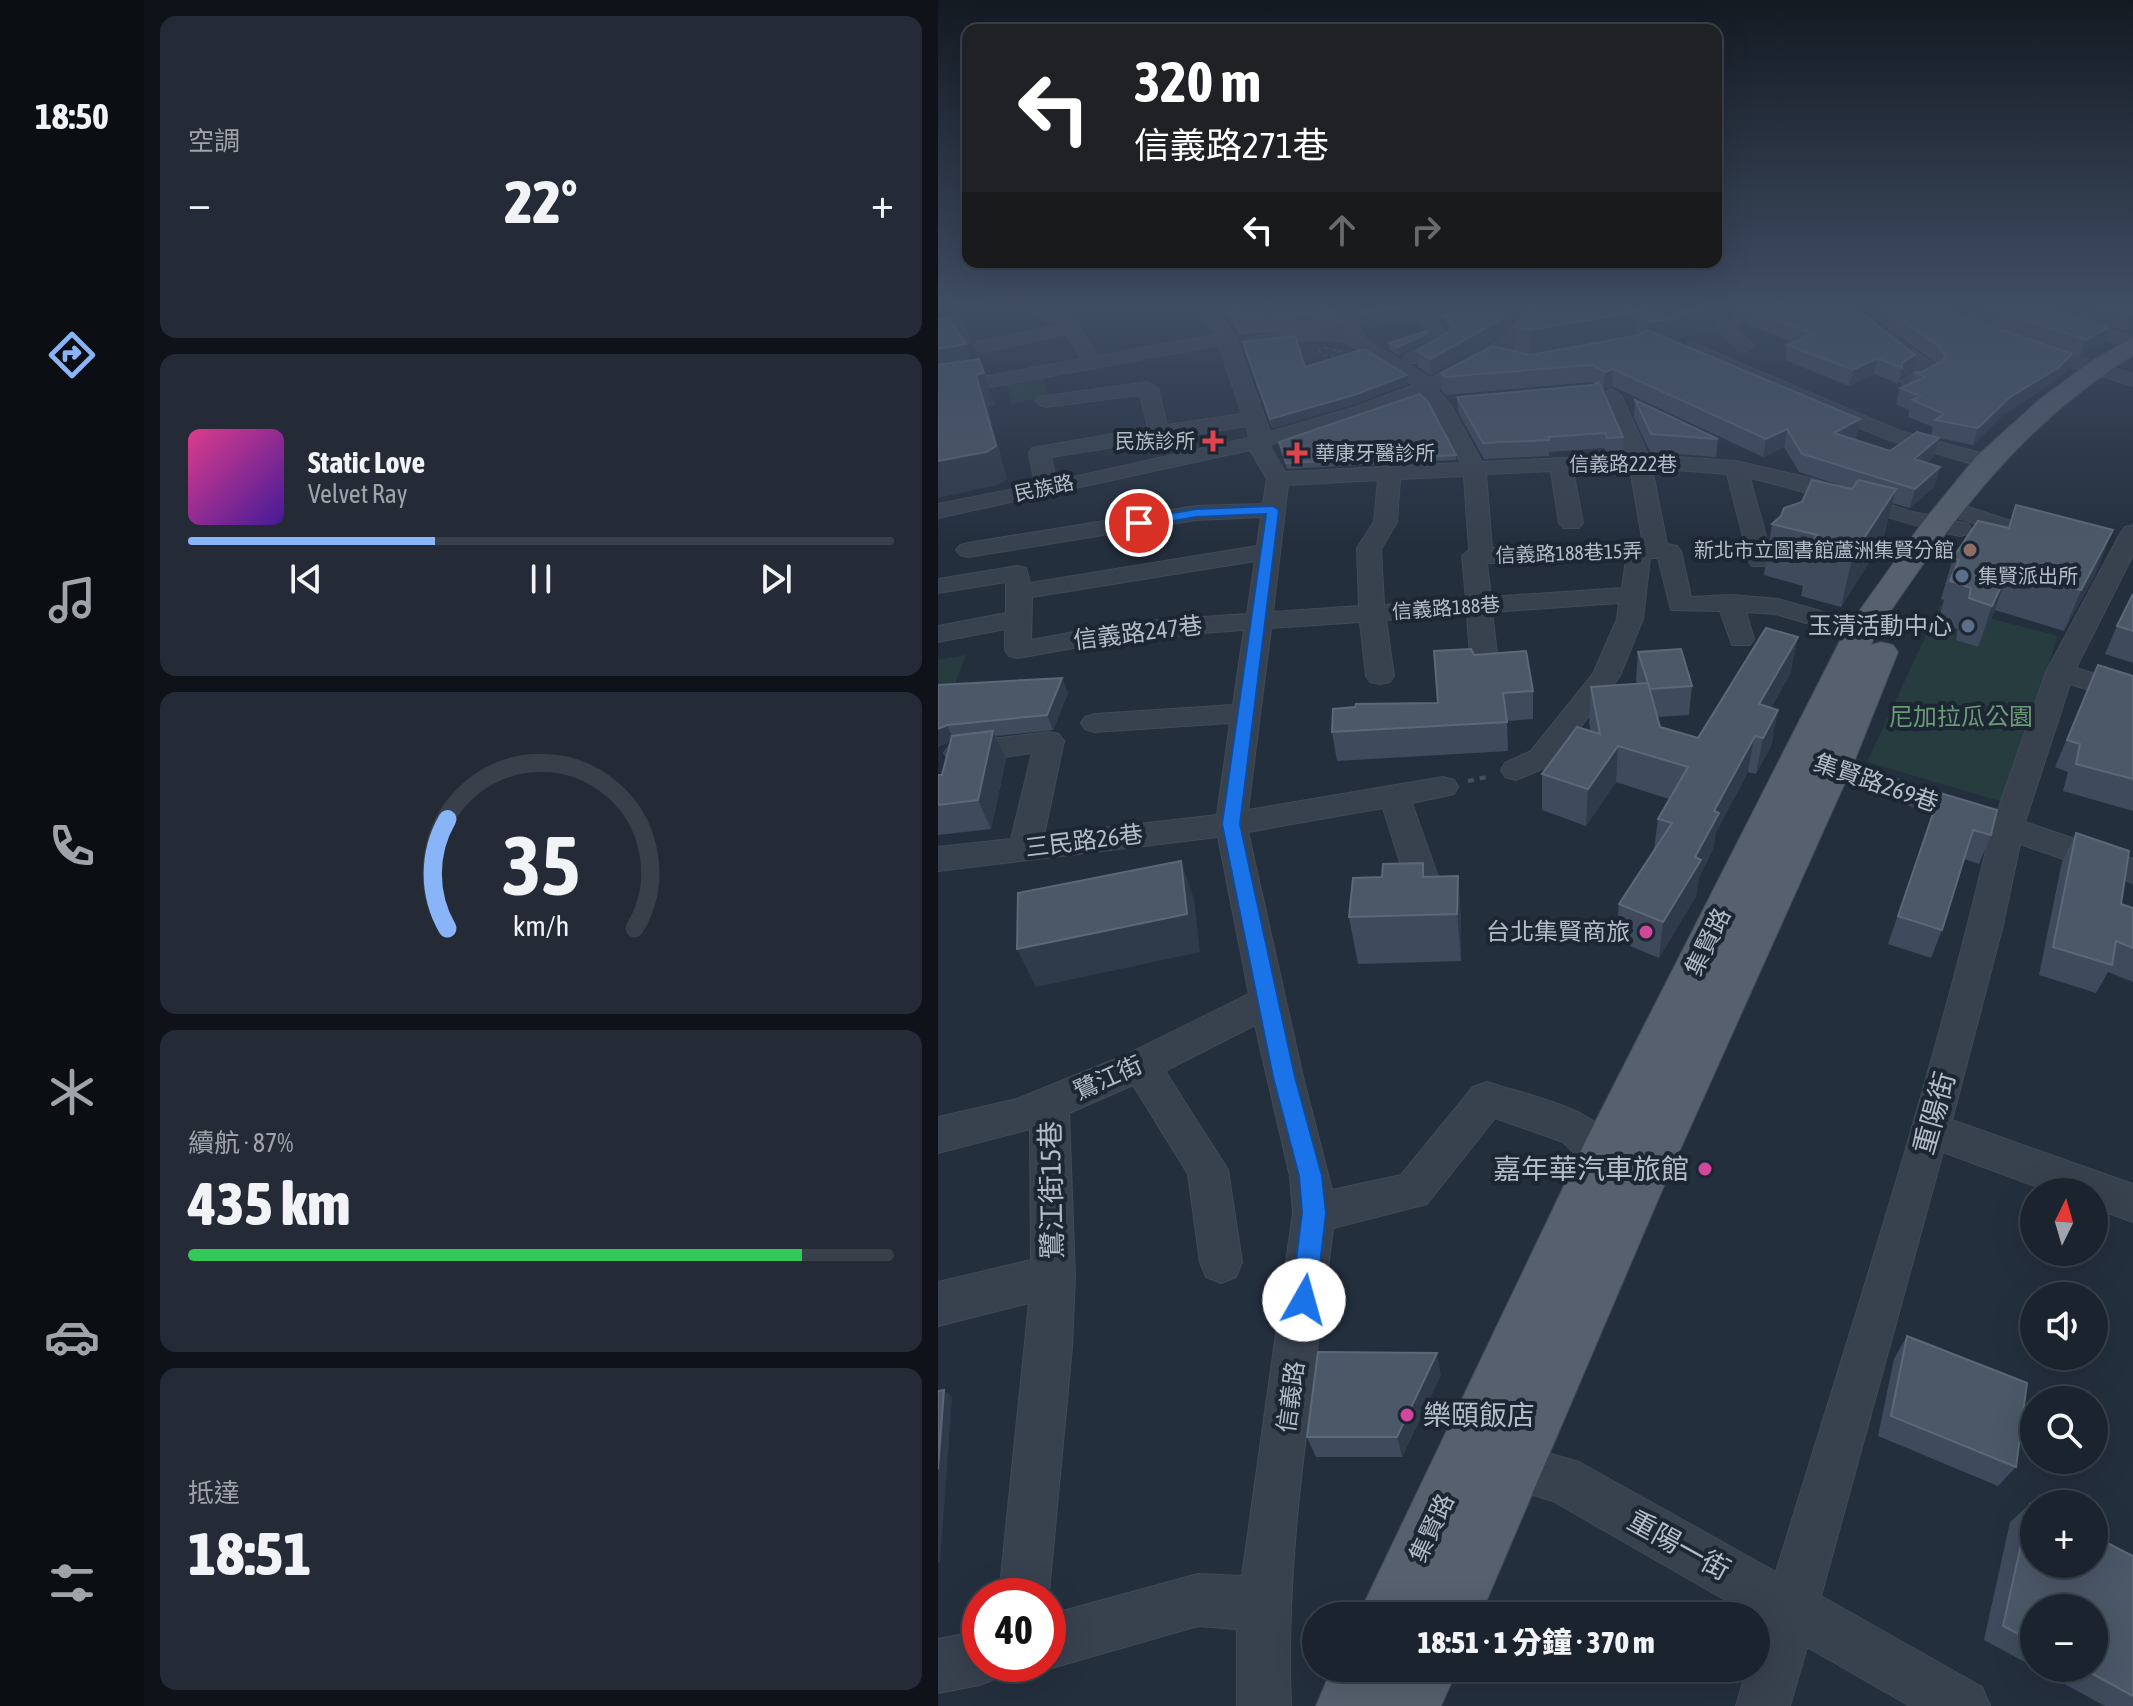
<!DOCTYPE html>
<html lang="zh-TW">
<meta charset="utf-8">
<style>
body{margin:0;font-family:"Asap Condensed","Noto Sans TC",sans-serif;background:#242b36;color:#f1f3f6;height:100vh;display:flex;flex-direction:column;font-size:30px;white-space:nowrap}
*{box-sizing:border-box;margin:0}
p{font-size:26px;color:#a0a4aa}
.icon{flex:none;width:44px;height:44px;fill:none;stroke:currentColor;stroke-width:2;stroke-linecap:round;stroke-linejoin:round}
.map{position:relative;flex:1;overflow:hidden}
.panel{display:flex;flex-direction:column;gap:16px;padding:16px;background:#0f1319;width:794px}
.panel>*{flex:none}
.banner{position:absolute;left:24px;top:24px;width:760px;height:244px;border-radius:16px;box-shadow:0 8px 32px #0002,0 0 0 2px #39404a;background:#202124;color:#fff;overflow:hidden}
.needle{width:52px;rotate:5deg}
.buttons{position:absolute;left:1082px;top:1178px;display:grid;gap:16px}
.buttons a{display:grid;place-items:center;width:88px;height:88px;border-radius:50%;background:#1b232e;box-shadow:0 8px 32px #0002,0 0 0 2px #39404a;font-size:40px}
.speed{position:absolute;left:24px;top:1578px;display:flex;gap:16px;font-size:40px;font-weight:700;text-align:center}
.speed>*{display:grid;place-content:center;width:104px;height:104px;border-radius:50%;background:#1b232e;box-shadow:0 8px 32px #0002,0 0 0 2px #39404a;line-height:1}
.speed .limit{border:12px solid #d22;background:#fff;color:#111}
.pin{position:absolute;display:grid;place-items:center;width:68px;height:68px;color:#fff;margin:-34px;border:4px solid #fff;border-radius:50%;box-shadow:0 2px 8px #0007}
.me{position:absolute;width:88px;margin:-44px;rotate:7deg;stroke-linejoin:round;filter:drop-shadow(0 0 6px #0008)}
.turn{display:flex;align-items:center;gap:28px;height:168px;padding:0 40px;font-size:36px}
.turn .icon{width:104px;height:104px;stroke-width:2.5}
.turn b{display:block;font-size:56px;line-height:68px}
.lanes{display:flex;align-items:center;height:76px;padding:0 40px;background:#0003;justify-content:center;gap:40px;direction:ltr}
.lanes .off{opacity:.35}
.big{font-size:60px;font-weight:800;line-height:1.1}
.panel .card{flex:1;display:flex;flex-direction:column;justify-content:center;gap:12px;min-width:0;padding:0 28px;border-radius:16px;background:#242b36}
.panel .dial{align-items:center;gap:0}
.dial svg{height:208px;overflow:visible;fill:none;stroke:#39404a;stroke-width:7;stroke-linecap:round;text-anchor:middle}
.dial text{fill:#f1f3f6;stroke:none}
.song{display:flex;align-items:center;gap:24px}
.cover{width:96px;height:96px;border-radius:12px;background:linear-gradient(135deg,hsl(330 70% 55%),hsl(260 70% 35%))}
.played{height:8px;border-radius:4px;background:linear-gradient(90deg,#8ab4f8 35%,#39404a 35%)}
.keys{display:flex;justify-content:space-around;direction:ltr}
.heat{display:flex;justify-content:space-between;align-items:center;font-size:44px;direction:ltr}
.charge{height:12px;border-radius:6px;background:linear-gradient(90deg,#34c759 87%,#39404a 0)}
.trip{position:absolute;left:364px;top:1602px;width:468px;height:80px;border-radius:40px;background:#1b232e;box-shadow:0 8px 32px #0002,0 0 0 2px #39404a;font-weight:800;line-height:80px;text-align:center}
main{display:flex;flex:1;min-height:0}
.dock{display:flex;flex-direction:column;width:144px;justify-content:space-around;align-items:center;background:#0b0e12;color:#a0a4aa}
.dock .icon{width:56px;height:56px}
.dock .selected{color:#8ab4f8}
.dock b{font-size:36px;color:#f1f3f6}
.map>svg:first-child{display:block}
</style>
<main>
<nav class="dock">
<b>18:50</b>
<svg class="icon selected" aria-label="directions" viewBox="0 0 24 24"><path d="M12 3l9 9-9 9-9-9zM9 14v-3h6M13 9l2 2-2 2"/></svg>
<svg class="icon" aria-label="music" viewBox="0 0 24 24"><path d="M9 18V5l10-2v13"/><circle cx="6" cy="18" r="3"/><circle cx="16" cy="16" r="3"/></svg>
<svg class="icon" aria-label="phone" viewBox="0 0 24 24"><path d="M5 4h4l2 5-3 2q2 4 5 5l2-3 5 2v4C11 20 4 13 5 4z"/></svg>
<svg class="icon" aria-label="climate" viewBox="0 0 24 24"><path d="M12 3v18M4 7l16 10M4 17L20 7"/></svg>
<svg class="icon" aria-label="car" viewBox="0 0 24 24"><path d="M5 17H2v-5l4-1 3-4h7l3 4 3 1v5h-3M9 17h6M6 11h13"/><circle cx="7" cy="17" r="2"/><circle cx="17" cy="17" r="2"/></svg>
<svg class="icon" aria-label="filters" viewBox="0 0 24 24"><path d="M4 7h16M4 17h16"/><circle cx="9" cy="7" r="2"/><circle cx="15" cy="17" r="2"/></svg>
</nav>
<section class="panel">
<div class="card"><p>空調</p>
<div class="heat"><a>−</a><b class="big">22°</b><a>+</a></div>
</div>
<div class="card">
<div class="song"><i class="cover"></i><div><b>Static Love</b><p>Velvet Ray</p></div></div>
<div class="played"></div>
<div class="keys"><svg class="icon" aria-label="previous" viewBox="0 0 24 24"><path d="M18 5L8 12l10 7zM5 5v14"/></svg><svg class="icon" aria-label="pause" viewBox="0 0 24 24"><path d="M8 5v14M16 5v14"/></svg><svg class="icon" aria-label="next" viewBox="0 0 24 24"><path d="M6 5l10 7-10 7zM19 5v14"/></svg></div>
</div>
<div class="card dial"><svg viewBox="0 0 100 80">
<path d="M14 69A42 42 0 1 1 86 69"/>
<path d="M14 69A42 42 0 0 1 14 27" stroke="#8ab4f8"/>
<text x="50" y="56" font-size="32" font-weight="700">35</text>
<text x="50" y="72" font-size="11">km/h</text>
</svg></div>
<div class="card"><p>續航 · 87%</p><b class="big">435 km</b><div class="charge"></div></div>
<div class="card"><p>抵達</p><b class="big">18:51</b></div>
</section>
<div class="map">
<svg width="1195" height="1706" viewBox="0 0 1195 1706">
<rect width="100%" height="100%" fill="#242f3e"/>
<path fill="#263c3f" d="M104 376 110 397 73 404 69 383Z
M1002 605 1120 636 1065 802 929 762Z
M28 655 12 697 0 698V660Z"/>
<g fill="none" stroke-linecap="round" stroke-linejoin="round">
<defs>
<path id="minor" d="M1 304H17L32 340 29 344 0 351V339L13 337Z
M90 304H107L111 309 134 315 160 356 277 335 257 304H275L298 338 332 432 418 407 476 385 406 341 372 340 315 348 308 346 306 342 308 338 372 330H406L389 304H406L427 335 425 338 467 363 465 359 467 355 495 341 471 304H488L514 343 481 363H468L493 378 563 339 591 304H608L576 347 499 390 512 404 544 462 689 455 663 395 673 389 683 395 710 455 798 461 876 479 971 511 1030 524 1034 529 1030 534 1022 536C950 521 883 494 812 478L835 561 832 566H814L811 561 789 474 714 468 729 544 739 546 743 551 753 597 793 595 840 599 932 625 936 631 932 637 923 639 838 614 808 612 816 639 812 645H794L782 611 733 610 720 558H712L705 619 682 676 613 765 578 780 567 777 563 770 567 763 593 751 655 674 679 619 681 603 554 612 561 670 557 676 547 678 537 676 533 670 529 614 448 620 456 676 452 682 442 684 432 682 428 676 422 622 333 628 310 810 505 777 516 780 520 787 516 794 474 803 506 894 501 903 489 906 477 903 472 894 445 808 310 832 365 1077 394 1190 463 1175 535 1087 549 1082C596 1098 663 1106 686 1156L680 1169 666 1174 652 1169 625 1142 557 1118 489 1204 395 1228C376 1386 346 1547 353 1706H299V1629L260 1626 110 1669 99 1664H110V1615L260 1574 304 1576 355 1213 352 1176 317 1025 227 1071 290 1170 304 1262 298 1277 283 1283 268 1277 262 1262 250 1174 195 1085 131 1113 137 1276 134 1347 110 1603V1596H61L91 1303 0 1326V1282L93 1260 92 1129 0 1153V1117L79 1099 190 1054 311 994 280 837 0 871V847L73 839 94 753 21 763 11 760 6 753 11 746 21 743 111 732 121 734 126 741 106 835 279 815 292 723 157 732 147 729 143 723 147 717 157 714 295 705 306 630 191 638 80 658 71 656 67 650V629L0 642V626L68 613V582L0 593V579L79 566 88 568 92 583 319 546 323 517 258 520 30 557 22 555 18 550 22 545 30 543 258 506 325 504 329 479 312 450 0 518V504L97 485 91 453 94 448 210 428 202 395 108 407 101 405 98 401 101 397 210 382 220 388 229 425 304 414 281 345 0 397V385L143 359 129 334 46 352 39 350 37 346 39 342 123 325 98 317ZM483 396 493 406 523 463 347 472 331 445 432 415ZM309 426 311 438 118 481 113 457ZM692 468 705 544 554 548 548 474 613 471 621 523 625 528H641L645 523 635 470ZM526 476 531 550 524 556 528 599 446 605 443 549 459 522 462 479ZM440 480 436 522 419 548 421 606 335 612 350 485ZM688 559 684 588 553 597 549 563ZM317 561 309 614 191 622 93 640 94 597Z
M785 304H851L842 309 785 314 816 346 807 352 800 350 767 316 737 318 728 313 737 308Z
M893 304H912L995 364 1000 373 979 385H965L962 381 979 371Z
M1059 304H1085L1195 336V348L1062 308Z
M1091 341 1195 374V386L1084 351 1082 347 1084 343Z
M753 342 962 431 1057 457 1060 462 1049 468 948 439 746 352 744 348Z
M1012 501 1120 536 1124 541 1120 546 1112 548 1004 513 1001 508 1004 503Z
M1195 525V555L1138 668 1195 686V704L1132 684 1087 822 1195 859V883L1082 844 1065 925 1014 1120 1195 1184V1222L1156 1208V1192H1113L1005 1152 883 1596 1044 1687 1052 1706H972L869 1647 852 1706H798L809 1668H818V1639L824 1621 615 1501 559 1484 552 1467 559 1450 576 1443 641 1462 838 1572C913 1327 994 1083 1052 833L863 767 858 760 863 753 873 750 1059 813 1108 672 1183 532 1187 527Z
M42 1631V1664H66L61 1677 42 1685 0 1693V1639Z"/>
<path id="major" d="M1195 338V355C1078 429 1015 519 939 631L933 645 943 642 955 645 960 652 914 767 728 1181 542 1616H420L648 1140 907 631 984 523 1039 456 1101 400 1155 360Z
M394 1668H520L503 1706H378Z"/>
</defs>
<use href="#minor" stroke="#414a57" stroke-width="2"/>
<use href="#major" stroke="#414a57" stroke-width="2"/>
<path stroke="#3f5557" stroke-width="2" stroke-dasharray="4 4" stroke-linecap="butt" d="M387 348 403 351 395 356 382 355V350Z"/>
<path stroke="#3f5557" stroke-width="4" stroke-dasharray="6 6" stroke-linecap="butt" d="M530 781 553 776"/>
<use href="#minor" fill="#38414e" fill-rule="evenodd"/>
<use href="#major" fill="#56606e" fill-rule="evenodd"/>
</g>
<path fill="#3f4b5c" d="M278 304H394L399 312 400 327 301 335 293 320Z
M408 304H476L477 306 479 321 426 328Z
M490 304H576V317L561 337 493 375 480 367 479 351 510 332 509 317 501 318Z
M595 304H785H776L777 331 741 337 740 341 736 342 919 437 916 439 952 451 993 436 995 427 970 417 971 410 958 404 962 388 972 383 975 372H984L998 364 997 362 916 304H988L1134 354 1129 370 1115 383 1066 414 1035 445 1001 438 996 456 988 463 997 486 972 508 954 503 945 540 903 607 863 596 865 586 826 575 834 524 910 488 861 472 846 447 825 457 674 386 666 389 664 388 685 437V452L669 453 666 448 611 452V456L546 459 520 412 519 397 657 384 654 382 508 395 504 391 503 373 592 355 700 335 698 334 592 354 576 350V327Z
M794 304H911L974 371 962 378 960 384 936 374 911 386 847 360 849 345 855 342 811 325 802 327 792 317Z
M993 304H1092L1166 342 1142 356Z
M1095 304H1195V329L1190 331Z
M490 333 491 340 460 355 452 350 451 343Z
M305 342 367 367 469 384 417 404 334 428 306 350Z
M697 400 780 439 778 457 712 452 696 417Z
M341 442 518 455V460L349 469Z
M1015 558 1159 571 1126 631 1057 610 1040 647 1018 640 1020 629 1000 622 1006 600 1003 599Z
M1195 594V663L1167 654 1179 626Z
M700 652 754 686 751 715 719 717 722 727 760 738 853 672 833 708 840 710 833 746 818 774 810 772 778 832 775 849 761 877 758 896 721 958 678 940 681 904 716 850 720 819 731 799 678 782 648 826 604 810V774L653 731 651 723 653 687 699 684 698 680Z
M536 655 595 691V719L569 721 570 751 399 761 394 732 500 703Z
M1160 665 1195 676V811L1125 791 1130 772 1117 767Z
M0 685 130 693 115 730 58 736 68 759 53 829 0 835V775H4L13 741 0 747Z
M1002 793 1053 835 1041 864 1026 859 1004 930 993 958 950 944Z
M1138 833 1183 904 1195 908V982L1170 972 1158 993 1101 975 1124 862Z
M520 876 523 923V961L420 964 411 917Z
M969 1336 1078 1467 1060 1486 940 1436 956 1359Z
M503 1375 464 1457H378L369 1437Z
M1092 1504 1195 1556V1706H1167L1097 1668H1156L1096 1608V1667L1046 1640 1072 1522Z"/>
<path fill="#2f3b4b" d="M500 304H511L512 317 501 318Z
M575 304H576V317L561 337 493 375 492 359Z
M477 306 479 321 426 328 424 313Z
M780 307 777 331 741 337 740 341 709 346 711 322 737 314Z
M813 310 811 325 802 327 803 312Z
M700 311 698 334 592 354V330Z
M1195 318V329L1190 331Z
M1171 327 1166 342 1142 356 1148 340Z
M490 333 491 340 460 355V347Z
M28 344 39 375 46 373 57 405 50 407 69 479 60 485 0 498V349Z
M1134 354 1129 370 1115 383 1066 414 1035 445 1040 428 1071 398Z
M977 355 974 371 962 378 964 363Z
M939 358 936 374 911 386 915 370Z
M675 369 674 386 666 389 667 372Z
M469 375V384L417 404 334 428 332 419Z
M922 419 919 437 893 451 896 433Z
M849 429 846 447 825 457 828 439Z
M1001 438 996 456 971 477 976 459Z
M1002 467 997 486 972 508 977 489Z
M958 489 945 540 903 607 915 555Z
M1175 530 1159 571 1126 631 1143 590Z
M1071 569 1057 610 1040 647 1054 606Z
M860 637 853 672 816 738 810 772 778 832 775 849 761 877 758 896 721 958 725 922 757 857 821 704Z
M124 678 130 693 115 730 109 715Z
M840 710 833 746 818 774 825 738Z
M9 725 16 740 1 747 0 744V729Z
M55 731 68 759 53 829 40 800Z
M680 746 678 782 648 826 650 789Z
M243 861 256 899 262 952 98 987 79 949Z
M520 876 523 923V961L519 914Z
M499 1353 503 1375 464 1457 459 1437Z
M6 1390 14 1397 2 1562H0V1469Z"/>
<path fill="#4b5868" stroke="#5c6777" stroke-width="2" d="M289 304H394L399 312 298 319Z
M417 304H476L477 306 424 313Z
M511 304H575L561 321 492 359 479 351 516 328 509 316 514 315Z
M595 304H776L780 307 737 314 742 318 711 322V317L700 311 592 330 576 327Z
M796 304H911L977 355 964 363V368L939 358 915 370 849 345 875 334 813 310 803 312Z
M940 304H988L1134 354 1121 367 1071 398 1040 428 997 420 1006 414 974 400 982 396 962 388 987 377 975 372H984L1006 360 1007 356 1001 346Z
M1040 304H1092L1171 327 1148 340Z
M1152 304H1195V316Z
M10 318 28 344 0 349V320Z
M709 330 922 419 896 433 952 451 979 432 1001 438 976 459 1002 467 977 489 864 454 849 429 828 439 675 369 667 372 654 365 507 377 503 373 555 346 592 355 701 335Z
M489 331 490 333 460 347 451 343Z
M357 336 367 367 426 349 469 375 416 395 332 419 305 342Z
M41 359 46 373 38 375 58 446 48 452 0 461V365Z
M661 382 685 437 669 438 667 433 610 437 611 440 545 443 519 397 655 385Z
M482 394 490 402 518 455 348 463 341 442Z
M697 400 780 439 713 434Z
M874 480 914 489 920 480 958 489 915 555 873 544 879 535 834 524 843 516 846 508 864 502Z
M1078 505 1175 530 1143 590 1071 569 1054 606 1031 598 1033 588 1012 581 1021 560 1015 558 1040 521 1071 528Z
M1195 594V631L1179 626Z
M828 628 860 637 821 704 840 710 825 738 817 736 776 811 781 813 757 857 763 860 725 922 681 904 734 823 720 819 750 767 680 746 650 789 604 774 639 727 662 734 653 687 710 683 722 727 760 738Z
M533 649 536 655 588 651 595 691 565 693 569 722 394 732 395 709 417 707 418 704 500 703 496 651Z
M743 649 754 686 712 689 700 652Z
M1160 665 1195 676V779L1138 764 1142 744 1129 740Z
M124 678 109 715 9 725 0 729V685Z
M55 731 40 800 0 805V775H4L14 736Z
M1002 793 1059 810 1053 835 1035 830 1004 930 960 916Z
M1138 833 1191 851 1183 904 1195 908V948L1178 941 1174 965 1115 947Z
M243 861 249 914 79 949 80 893Z
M485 863V877L520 876 519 914 411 917 415 878 444 877 445 864Z
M969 1336 1089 1383 1078 1467 953 1416Z
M380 1352 499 1353 459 1437H369Z
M6 1390 0 1469V1391Z
M1092 1504 1096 1506V1564H1156V1536L1195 1556V1696L1144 1668H1156V1608H1096V1642L1065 1626Z"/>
<linearGradient id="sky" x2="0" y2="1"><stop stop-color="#141a22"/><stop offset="0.56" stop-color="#3f4d63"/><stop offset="1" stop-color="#3f4d63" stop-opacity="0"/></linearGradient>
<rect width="1195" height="543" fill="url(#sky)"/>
<path fill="#1a73e8" stroke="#114b97" stroke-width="2" d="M335 506 341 510 302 824 357 1077 384 1176 388 1213 378 1300 375 1309 366 1313 357 1309 353 1300 364 1213 361 1176 335 1077 284 824 328 514 258 517 201 527 194 523 201 519 258 509Z"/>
<g fill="#e0444e" stroke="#1d2633" stroke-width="3">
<path d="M271 429h8v8h8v8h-8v8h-8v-8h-8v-8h8z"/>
<path d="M355 441h8v8h8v8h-8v8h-8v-8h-8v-8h8z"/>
</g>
<circle fill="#8d6e63" stroke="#1d2633" stroke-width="3" cx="1032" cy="550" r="8"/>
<g fill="#5c6f8a" stroke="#1d2633" stroke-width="3">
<circle cx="1024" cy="576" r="8"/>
<circle cx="1030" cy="626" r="8"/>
</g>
<g fill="#d1479c" stroke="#1d2633" stroke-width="3">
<circle cx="708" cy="932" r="8"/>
<circle cx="767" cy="1169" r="8"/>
<circle cx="469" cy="1415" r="8"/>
</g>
<g text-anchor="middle" stroke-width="8" stroke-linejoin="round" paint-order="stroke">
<g font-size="20" fill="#b4bcc9" stroke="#1d2633" text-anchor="end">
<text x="257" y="448">民族診所</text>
<text x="377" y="460" text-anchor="start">華康牙醫診所</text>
<text x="1016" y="557">新北市立圖書館蘆洲集賢分館</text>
<text x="1040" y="583" text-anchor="start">集賢派出所</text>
</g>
<g font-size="20" fill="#b4bcc9" stroke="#1d2633">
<text x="685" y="471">信義路222巷</text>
<text transform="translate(106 488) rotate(-12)" y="7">民族路</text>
<text transform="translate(631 553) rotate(-2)" y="7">信義路188巷15弄</text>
<text transform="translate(508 608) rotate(-4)" y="7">信義路188巷</text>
</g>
<g font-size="24" fill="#b4bcc9" stroke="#1d2633" text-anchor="end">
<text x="1014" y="634">玉清活動中心</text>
<text x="692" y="940">台北集賢商旅</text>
</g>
<g font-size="24" fill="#b4bcc9" stroke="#1d2633">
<text transform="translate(200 633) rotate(-7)" y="8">信義路247巷</text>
<text transform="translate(938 783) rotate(19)" y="8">集賢路269巷</text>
<text transform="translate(146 841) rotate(-7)" y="8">三民路26巷</text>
<text transform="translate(770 942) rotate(-64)" y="8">集賢路</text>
<text transform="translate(170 1078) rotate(-24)" y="8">鷺江街</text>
<text transform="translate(353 1397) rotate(-82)" y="8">信義路</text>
<text transform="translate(494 1528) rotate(-65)" y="8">集賢路</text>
</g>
<g font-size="24" fill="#6b9a76" stroke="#1d2633">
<text x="1023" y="725">尼加拉瓜公園</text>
</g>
<g font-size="28" fill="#b4bcc9" stroke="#1d2633">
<text transform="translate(996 1113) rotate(-74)" y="10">重陽街</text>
<text transform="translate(113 1190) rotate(-91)" y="10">鷺江街15巷</text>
<text transform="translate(741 1545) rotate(29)" y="10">重陽一街</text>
</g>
<g font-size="28" fill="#b4bcc9" stroke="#1d2633" text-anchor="end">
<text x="751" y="1179">嘉年華汽車旅館</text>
<text x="485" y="1425" text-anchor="start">樂頤飯店</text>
</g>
</g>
</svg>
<div class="buttons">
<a><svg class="needle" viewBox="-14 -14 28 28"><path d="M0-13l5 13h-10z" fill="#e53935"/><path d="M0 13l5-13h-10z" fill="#a0a4aa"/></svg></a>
<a><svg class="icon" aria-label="sound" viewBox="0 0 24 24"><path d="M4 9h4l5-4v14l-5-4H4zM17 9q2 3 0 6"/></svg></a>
<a><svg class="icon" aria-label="search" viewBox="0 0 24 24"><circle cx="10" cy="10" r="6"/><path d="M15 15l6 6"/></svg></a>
<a>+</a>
<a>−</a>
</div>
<div class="speed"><div class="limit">40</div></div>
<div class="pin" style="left:201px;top:523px;background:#d93025"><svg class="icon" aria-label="arrive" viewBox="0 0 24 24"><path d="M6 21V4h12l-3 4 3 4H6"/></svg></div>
<svg class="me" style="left:366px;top:1300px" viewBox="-20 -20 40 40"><circle r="19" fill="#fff"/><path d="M0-13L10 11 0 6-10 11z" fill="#1a73e8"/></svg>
<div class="trip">18:51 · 1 分鐘 · 370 m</div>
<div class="banner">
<div class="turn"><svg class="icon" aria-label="left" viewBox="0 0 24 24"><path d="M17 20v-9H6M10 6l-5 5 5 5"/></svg><div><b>320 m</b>信義路271巷</div></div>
<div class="lanes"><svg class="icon" aria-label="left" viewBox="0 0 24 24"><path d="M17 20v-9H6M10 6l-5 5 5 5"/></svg><svg class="icon off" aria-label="ahead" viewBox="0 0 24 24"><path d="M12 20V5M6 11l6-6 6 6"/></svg><svg class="icon off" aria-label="right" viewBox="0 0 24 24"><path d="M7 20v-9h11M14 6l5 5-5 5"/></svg></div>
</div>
</div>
</main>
